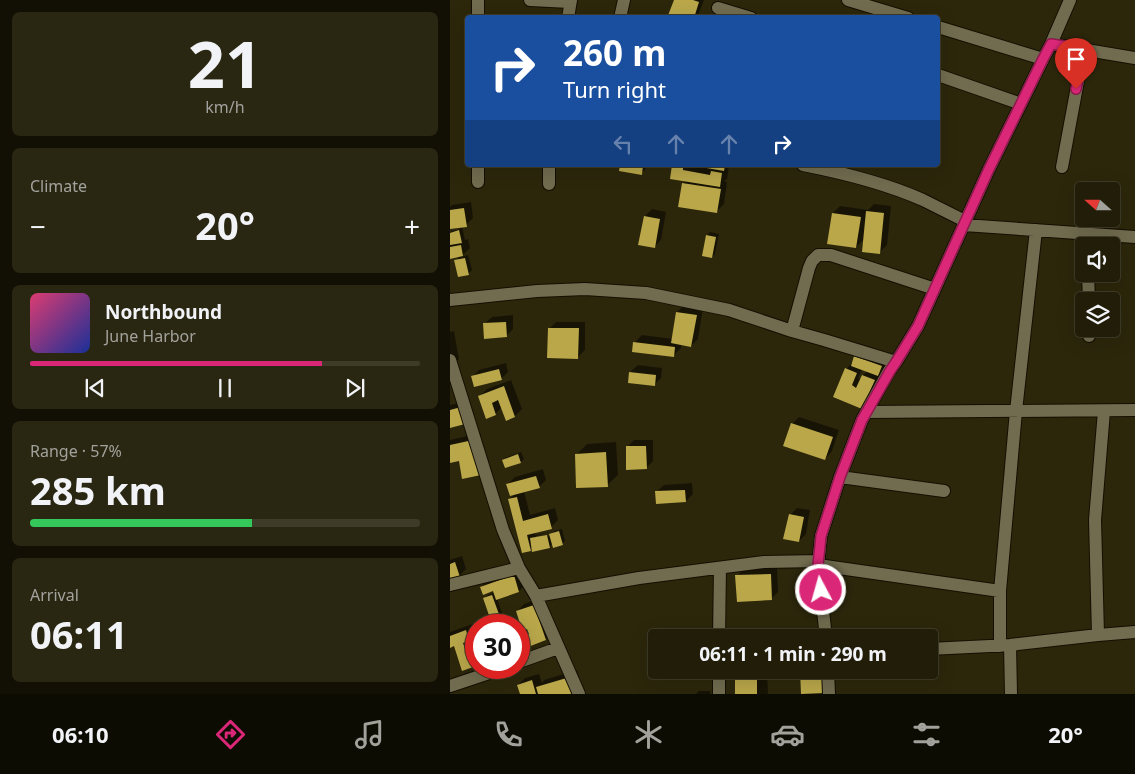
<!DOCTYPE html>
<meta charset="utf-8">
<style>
body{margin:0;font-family:"Noto Sans",sans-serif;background:#292612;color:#f1f3f6;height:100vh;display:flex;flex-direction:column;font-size:19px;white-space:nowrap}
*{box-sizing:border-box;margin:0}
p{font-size:16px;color:#a2a29c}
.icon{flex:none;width:28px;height:28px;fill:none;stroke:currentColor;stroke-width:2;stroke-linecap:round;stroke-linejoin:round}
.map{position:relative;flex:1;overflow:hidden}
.sheet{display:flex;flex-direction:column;gap:12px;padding:12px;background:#121004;width:450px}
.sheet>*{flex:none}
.banner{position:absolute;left:15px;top:15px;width:475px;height:152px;border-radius:5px;box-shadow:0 5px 20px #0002,0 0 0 1px #3e3b29;background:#1a4fa0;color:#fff;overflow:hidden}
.needle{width:32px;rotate:291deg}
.tools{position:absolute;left:625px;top:182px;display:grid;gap:10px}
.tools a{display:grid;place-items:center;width:45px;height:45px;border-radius:5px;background:#211d08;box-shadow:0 5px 20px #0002,0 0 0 1px #3e3b29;font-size:25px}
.speed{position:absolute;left:15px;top:614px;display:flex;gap:10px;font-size:25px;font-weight:700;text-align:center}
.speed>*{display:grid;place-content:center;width:65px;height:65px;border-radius:50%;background:#211d08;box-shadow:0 5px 20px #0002,0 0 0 1px #3e3b29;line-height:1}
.speed .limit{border:8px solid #d22;background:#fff;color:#111}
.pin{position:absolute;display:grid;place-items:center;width:42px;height:42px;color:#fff;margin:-51px -21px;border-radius:50% 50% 50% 0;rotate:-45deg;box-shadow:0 0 5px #0007}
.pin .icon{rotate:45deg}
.me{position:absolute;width:55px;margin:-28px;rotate:354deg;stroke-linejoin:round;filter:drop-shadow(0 0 4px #0008)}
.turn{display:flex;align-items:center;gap:18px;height:105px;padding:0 15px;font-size:22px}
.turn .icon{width:65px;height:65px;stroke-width:2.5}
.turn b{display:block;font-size:35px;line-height:42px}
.lanes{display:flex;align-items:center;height:48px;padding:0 15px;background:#0003;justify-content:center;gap:25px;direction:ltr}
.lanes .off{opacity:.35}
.big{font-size:38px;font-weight:700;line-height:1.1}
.sheet .card{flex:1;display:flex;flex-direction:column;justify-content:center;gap:8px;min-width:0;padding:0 18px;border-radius:8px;background:#292612}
.sheet .dial{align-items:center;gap:0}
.dial b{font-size:65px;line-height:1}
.song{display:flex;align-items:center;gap:15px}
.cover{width:60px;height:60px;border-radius:8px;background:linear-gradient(135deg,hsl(340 70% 55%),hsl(230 70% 35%))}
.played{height:5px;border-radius:2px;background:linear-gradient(90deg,#db2777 75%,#3e3b29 75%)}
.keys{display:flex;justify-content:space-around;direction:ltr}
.heat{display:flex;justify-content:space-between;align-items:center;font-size:28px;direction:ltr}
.charge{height:8px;border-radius:4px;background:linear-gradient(90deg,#34c759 57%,#3e3b29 0)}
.trip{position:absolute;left:198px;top:629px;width:290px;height:50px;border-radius:5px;background:#211d08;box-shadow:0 5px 20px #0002,0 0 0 1px #3e3b29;font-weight:700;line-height:50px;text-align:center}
.tab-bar{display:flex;height:80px;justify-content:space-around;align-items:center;background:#0d0c03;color:#a2a29c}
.tab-bar .icon{width:35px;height:35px}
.tab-bar .active{color:#db2777}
.tab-bar b{font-size:22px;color:#f1f3f6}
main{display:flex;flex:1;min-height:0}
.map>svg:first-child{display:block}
</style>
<main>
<section class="sheet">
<div class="card dial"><b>21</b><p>km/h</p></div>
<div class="card"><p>Climate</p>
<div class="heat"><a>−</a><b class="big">20°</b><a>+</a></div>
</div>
<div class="card">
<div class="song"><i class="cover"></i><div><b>Northbound</b><p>June Harbor</p></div></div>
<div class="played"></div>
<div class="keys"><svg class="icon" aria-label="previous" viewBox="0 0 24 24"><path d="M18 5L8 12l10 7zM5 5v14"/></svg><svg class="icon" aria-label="pause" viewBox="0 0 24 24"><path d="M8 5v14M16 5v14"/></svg><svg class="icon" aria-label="next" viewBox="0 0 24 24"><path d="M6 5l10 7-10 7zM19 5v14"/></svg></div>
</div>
<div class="card"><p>Range · 57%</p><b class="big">285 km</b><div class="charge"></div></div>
<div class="card"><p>Arrival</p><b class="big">06:11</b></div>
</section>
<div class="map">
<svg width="685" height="694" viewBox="0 0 685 694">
<rect width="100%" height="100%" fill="#2c270b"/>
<path fill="#0007" fill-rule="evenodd" d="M225 0H254L247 18H218Z
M171 165H199L191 174Z
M223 165H278L277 166H279L277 179 274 181 277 182 274 204 267 211 233 184 236 180 221 178Z
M21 202 23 218 16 225 12 226 15 240 18 239 20 248 11 257 18 255 22 270 18 274 6 261 11 255 0 257V233L2 231 10 229V227L0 228V207L2 205Z
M424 204 441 206 437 245 429 253 414 239 406 247 383 213 390 206 418 210Z
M202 209 216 212 211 240 204 247 195 216Z
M260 232 269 234 265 254 262 257 257 235Z
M234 305 253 308 248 339 241 346 231 344V348L223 356 185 342 192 335 223 339 227 312Z
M63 315V329L56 336 34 324 42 317Z
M106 322H135V350L128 357 99 329Z
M4 331 9 359 0 368V332Z
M412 349 438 359 435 367 430 372 431 373 419 401 385 396 397 368 403 362 405 356ZM412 369 418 371 413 375 411 380 408 378Z
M56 363 58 372 51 379 22 377 29 370Z
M188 365 212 368 211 378 204 385 180 372Z
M61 380 72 409 65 416 52 407 45 414 30 396 37 389Z
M18 401 0 426V405Z
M349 417 389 430 382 451 375 459 342 424Z
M30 433 38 467 10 460 0 462V440Z
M184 440H203V461L196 468 177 447Z
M166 442 168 475 157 485 126 455 137 444Z
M71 452 74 459 71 462 53 460 57 457Z
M93 469 96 480 89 487 74 491 80 515 105 508 108 520 101 527 85 532V535L100 532 86 536V538L103 535 104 531 112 529 115 541 112 544 103 543 99 547H83L80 550 59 500 66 493 58 484 65 477Z
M242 483 243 494 236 501 206 492 214 485Z
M347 508 360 510 356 534 349 541 340 515Z
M12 556 16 569 9 576 0 579V560Z
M327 567 328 592 321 599 287 576 294 569Z
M71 569 76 584 69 591 47 598 52 613 49 616 35 598 38 595 45 592 44 590 31 587 38 580Z
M91 598 103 632 96 639 79 645 76 636 80 632 78 627 67 612 74 604Z
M53 618 55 625H36L38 623Z
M23 624 26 633 20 638 25 651 26 650V665L13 669 4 645 0 646V632Z
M127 670 131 685 116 694H69L71 693 68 685 75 678 89 674 92 683 94 680Z
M286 670H317L318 694H286Z
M329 670H351L345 676Z
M249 691H260V694H246Z"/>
<path fill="#b9a74a" d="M224 0H243L249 2 244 18H217Z
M170 165H193L192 175 169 171Z
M222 165 233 166V170L260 175 261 171 272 173 270 187 220 179Z
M245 165H275L274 171 245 166Z
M232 183 271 189 267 213 228 207Z
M14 208 17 227 0 229V210Z
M416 211 434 213 430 254 412 252Z
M382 213 411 217 406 248 377 244Z
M194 216 210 219 205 248 188 245Z
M9 230 12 243 0 245V233Z
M256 235 266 237 262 258 252 256Z
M11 245 13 256 0 259V247Z
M15 258 19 275 8 277 4 260Z
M226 312 247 315 241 347 221 343Z
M56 322 57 337 34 339 33 323Z
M98 328H129L128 359 97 358Z
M183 342 225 347 224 357 182 352Z
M404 356 432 366 428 376 401 366Z
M395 368 407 373 402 385 406 388 412 375 425 380 412 409 383 397Z
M49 369 52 380 24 387 21 376Z
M179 372 206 375 205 386 178 383Z
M54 386 65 417 56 421 48 400 42 403 46 415 36 419 28 396Z
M11 407 15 424 0 428V410Z
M341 423 383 437 375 460 333 446Z
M23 440 31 475 12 479 9 461 0 463V445Z
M176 446H196L197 469 176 470Z
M156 452 158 487 126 488 125 454Z
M68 454 71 463 55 468 52 460Z
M86 476 90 488 60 496 56 484Z
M235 490 236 502 206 504 205 491Z
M67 497 73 521 98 514 102 529 77 535 81 551 72 553 58 499Z
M339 514 354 517 349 542 333 539Z
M109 531 113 545 103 548 99 534Z
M97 535 100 548 82 552 80 538Z
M5 562 10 577 0 580V564Z
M321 574 322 600 287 602 285 575Z
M64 575 69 592 46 600 43 591 33 595 30 587Z
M42 595 50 617 41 621 33 598Z
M84 605 96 640 78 647 74 635 79 634 77 629 72 630 66 611Z
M49 620 51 625H37Z
M16 630 19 641 13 643 18 657 25 654 26 666 12 671 4 646 0 648V636Z
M285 670H307V694H285Z
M327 670H345V677L328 679Z
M350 670H372L373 693 351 694Z
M120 677 125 693 120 694H88L86 687Z
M82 680 86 694H70L67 685Z"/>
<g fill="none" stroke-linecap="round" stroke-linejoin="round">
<defs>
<path id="minor" d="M28 0V18
M80 0 120 2
M398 0 458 18
M268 8 301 18
M118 18 121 0
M170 18 174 0
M488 27 593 59
M601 44 685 58
M488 75 571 104
M353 165C394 173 435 183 473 200 487 207 501 214 515 221
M612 167 634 49
M28 182V165
M99 184V165
M514 225 685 237
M638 274 639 301
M0 300 87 291 135 289 196 293 279 310 342 331 374 340 446 362
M639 329V336
M342 331 359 268 362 261 368 255H381L485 289
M0 360 53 530 69 568 86 596 129 694
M417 412 685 410
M390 477 494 491
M368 565 550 591
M0 585 69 568
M86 596 189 578 314 562 369 561
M648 635 645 520 654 411
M269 638 270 568
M376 638 368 565 371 536 390 477 412 420 439 371 446 362 468 326 539 169 593 59 601 44 620 0
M560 645 561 694
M550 646V591L566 411 586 230
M479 649 560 645 648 635 685 632
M69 662 108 648
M378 670 379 694
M0 686 54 668
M269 694V670"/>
</defs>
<use href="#minor" stroke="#140f00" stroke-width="14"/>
<use href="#minor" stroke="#716c4f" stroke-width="12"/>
</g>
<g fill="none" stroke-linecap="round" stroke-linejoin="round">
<defs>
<path id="route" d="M371 590 368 565 371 536 390 477 412 420 440 371 446 362 468 326 539 169 593 59 601 44 634 49 626 89"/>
</defs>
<use href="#route" stroke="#8e194d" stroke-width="12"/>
<use href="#route" stroke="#db2777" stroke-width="9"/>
</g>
</svg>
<div class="tools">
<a><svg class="needle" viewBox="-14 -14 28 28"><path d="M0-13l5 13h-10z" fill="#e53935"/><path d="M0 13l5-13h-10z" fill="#a2a29c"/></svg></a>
<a><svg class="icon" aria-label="sound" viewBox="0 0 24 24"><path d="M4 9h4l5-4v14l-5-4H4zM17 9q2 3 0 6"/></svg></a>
<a><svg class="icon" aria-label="layers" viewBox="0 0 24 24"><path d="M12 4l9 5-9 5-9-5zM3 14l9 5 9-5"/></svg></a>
</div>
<div class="speed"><div class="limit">30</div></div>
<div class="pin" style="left:626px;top:89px;background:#d93025"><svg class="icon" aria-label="arrive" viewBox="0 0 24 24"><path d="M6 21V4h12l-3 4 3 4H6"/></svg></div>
<svg class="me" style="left:371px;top:590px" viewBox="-20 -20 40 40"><circle r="17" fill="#db2777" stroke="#fff" stroke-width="3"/><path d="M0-11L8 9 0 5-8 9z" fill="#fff"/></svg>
<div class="trip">06:11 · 1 min · 290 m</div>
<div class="banner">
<div class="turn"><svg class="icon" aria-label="right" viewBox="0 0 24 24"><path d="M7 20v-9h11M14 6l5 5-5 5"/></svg><div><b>260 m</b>Turn right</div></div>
<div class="lanes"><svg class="icon off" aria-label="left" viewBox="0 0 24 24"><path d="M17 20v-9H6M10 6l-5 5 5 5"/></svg><svg class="icon off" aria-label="ahead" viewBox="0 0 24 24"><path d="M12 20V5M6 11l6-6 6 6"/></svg><svg class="icon off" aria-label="ahead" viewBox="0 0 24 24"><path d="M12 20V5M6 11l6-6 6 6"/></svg><svg class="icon" aria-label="right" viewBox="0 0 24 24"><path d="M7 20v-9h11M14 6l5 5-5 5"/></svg></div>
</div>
</div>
</main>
<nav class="tab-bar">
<b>06:10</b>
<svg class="icon active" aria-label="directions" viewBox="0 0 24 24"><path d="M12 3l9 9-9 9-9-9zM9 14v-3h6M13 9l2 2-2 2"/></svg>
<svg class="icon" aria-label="music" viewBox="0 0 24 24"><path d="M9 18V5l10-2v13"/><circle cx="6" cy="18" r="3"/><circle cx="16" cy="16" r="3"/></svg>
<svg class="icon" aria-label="phone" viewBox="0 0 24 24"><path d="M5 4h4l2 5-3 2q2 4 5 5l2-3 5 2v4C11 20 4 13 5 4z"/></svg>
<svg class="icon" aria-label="climate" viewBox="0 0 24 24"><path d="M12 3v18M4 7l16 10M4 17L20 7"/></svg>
<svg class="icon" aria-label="car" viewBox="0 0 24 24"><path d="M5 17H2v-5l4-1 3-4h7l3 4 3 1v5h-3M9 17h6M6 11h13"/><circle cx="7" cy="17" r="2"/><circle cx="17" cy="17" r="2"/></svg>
<svg class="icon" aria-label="filters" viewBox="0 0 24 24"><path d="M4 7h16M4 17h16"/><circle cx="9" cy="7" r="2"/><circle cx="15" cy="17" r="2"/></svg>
<b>20°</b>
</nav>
